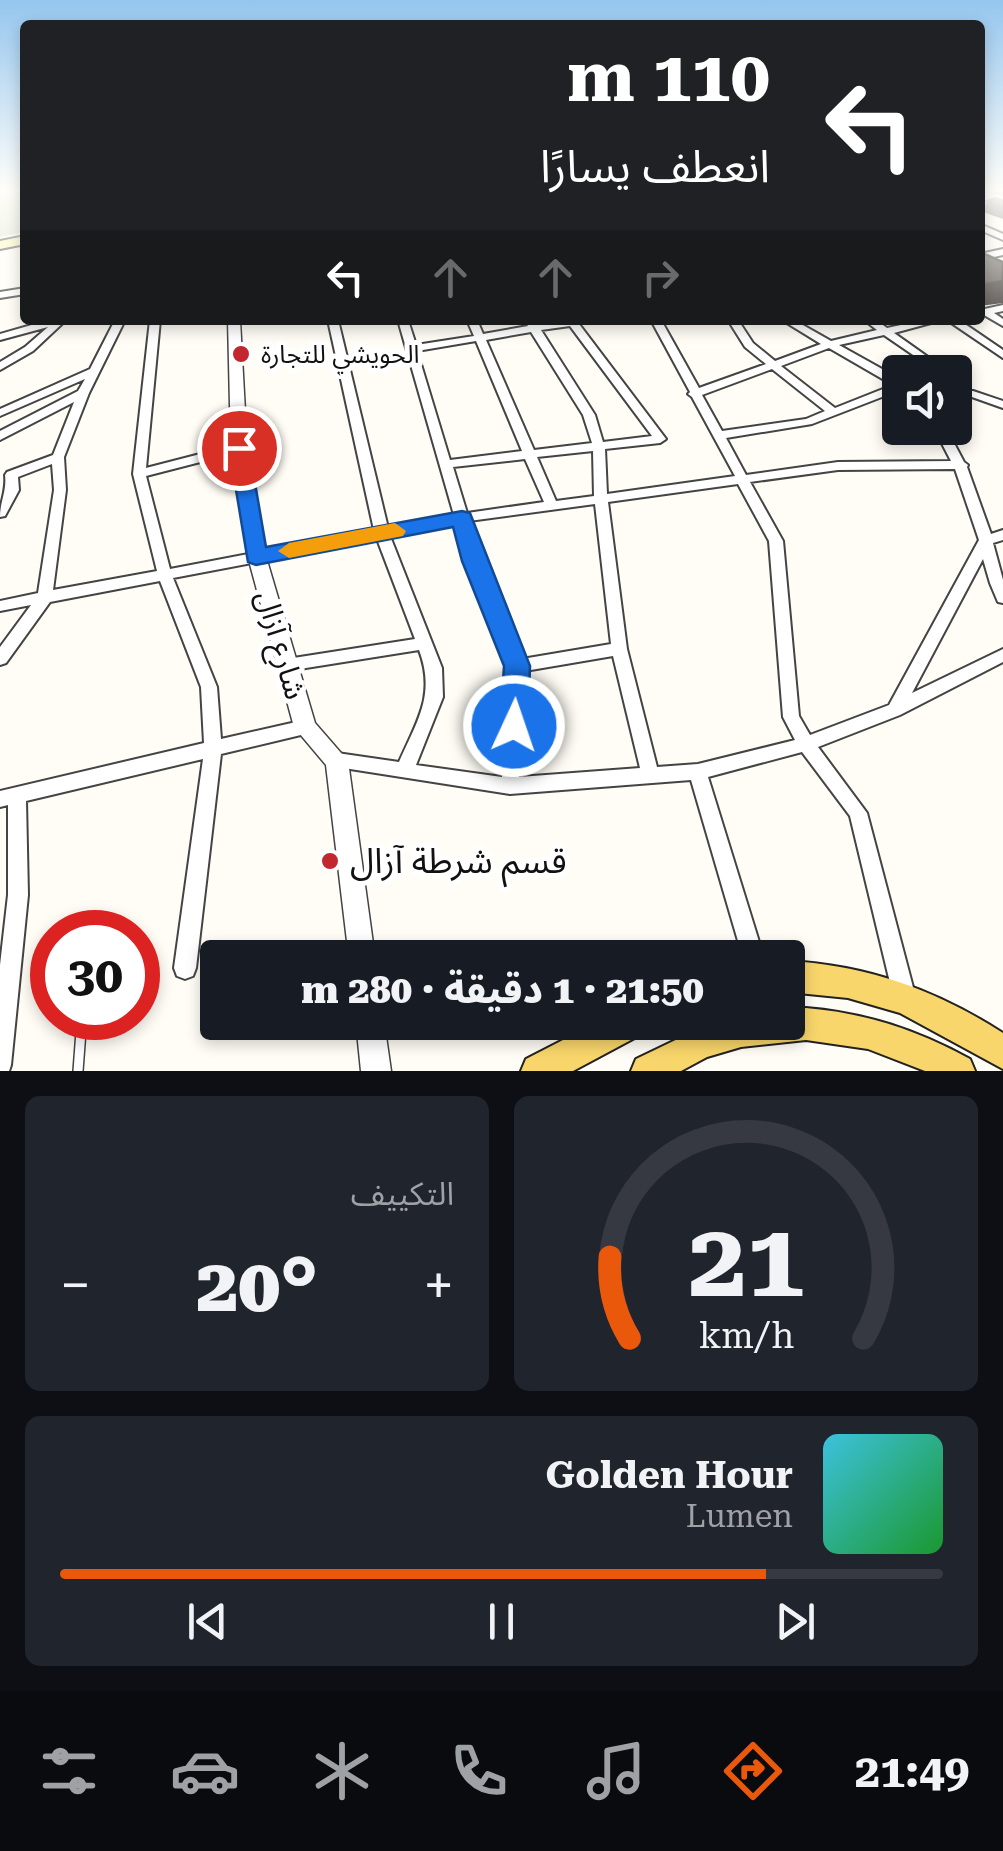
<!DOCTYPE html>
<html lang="ar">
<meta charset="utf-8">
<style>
body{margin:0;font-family:"Roboto Serif","Noto Sans Arabic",serif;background:#20242c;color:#f1f3f6;direction:rtl;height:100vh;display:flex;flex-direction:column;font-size:38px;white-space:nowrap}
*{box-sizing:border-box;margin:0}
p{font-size:32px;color:#9ea1a6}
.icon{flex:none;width:55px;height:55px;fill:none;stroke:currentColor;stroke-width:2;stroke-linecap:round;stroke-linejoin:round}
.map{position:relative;height:1071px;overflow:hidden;direction:ltr}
.side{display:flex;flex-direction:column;gap:25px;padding:25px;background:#0d0f14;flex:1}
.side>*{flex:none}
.banner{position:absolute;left:20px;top:20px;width:965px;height:305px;border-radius:10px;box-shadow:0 5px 15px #0003;direction:rtl;background:#202124;color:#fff;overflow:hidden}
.buttons{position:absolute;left:882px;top:355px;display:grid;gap:20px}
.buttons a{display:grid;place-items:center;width:90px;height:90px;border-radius:10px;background:#171b24;box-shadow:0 5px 15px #0003;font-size:50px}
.speed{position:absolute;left:30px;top:910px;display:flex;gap:20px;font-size:50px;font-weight:700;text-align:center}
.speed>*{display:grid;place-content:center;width:130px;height:130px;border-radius:50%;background:#171b24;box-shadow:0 5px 15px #0003;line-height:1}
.speed .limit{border:15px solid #d22;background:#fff;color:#111}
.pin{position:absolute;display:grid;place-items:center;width:85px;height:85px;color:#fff;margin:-42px;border:5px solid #fff;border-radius:50%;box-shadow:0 2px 10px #0007}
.me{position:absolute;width:110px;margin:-55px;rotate:3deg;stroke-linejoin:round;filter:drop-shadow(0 0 8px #0008)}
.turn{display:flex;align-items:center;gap:35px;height:210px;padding:0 50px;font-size:45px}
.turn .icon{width:130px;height:130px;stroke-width:2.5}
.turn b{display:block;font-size:70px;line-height:85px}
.lanes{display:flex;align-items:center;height:95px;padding:0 50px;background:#0003;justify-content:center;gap:50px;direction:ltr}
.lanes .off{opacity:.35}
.big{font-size:75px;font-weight:800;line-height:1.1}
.side .widget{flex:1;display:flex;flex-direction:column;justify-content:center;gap:15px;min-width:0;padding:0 35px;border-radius:15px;background:#20242c}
.side .dial{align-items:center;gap:0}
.dial svg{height:260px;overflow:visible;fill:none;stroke:#363941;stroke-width:7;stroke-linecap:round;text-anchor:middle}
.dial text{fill:#f1f3f6;stroke:none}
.song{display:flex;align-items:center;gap:30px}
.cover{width:120px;height:120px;border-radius:15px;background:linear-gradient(135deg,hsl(190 70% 55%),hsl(130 70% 35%))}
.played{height:10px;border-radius:5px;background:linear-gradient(90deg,#ea580c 80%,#363941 80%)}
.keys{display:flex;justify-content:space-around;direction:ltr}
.heat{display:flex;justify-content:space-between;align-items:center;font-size:55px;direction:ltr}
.side .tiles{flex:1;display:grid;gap:25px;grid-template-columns:1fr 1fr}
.widget:last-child{grid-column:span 2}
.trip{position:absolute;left:200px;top:940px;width:605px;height:100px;border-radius:10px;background:#171b24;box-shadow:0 5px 15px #0003;font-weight:800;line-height:100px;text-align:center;direction:rtl}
.menu{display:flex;height:160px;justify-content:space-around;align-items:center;background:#090b0e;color:#9ea1a6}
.menu .icon{width:70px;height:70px}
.menu .selected{color:#ea580c}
.menu b{font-size:45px;color:#f1f3f6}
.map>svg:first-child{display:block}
</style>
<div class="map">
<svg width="1003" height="1071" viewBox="0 0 1003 1071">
<rect width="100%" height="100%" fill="#fffdf5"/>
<path fill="#d9e3c4" d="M0 190H25V232L0 237Z"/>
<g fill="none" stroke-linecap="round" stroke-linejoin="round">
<defs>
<path id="service" d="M78 1071 82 1018"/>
<path id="minor" d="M980 224 1003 234V240L980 230Z
M1003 249V255L980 260V254Z
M25 288V294L0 298V292Z
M1003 305V311L994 313 1003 319V326L984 315 980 316V310Z
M49 320H66L33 351 0 370V362L25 347 48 327 0 340V334Z
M115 320H125L89 393 64 457 66 490 53 590 157 571 133 474 150 320H160L146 468 239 444 245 448 243 451 146 476 170 569 374 530 328 320H338L388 528 454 515 398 320H408L416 345 474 336 467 320H477L483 334 528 326 524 320H534L537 325 566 320H590L579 324 666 439 660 443 605 449 607 494 735 476 692 397 688 394 690 392 651 320H661L699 388 766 364 745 347 728 320H738L753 343 775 361 821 344 782 320H794L831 341 877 330 864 320H876L887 328 924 320H942L894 333 949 372H938L884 335 839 345 900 379V390L812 424 726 438 746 475 838 462 951 461 934 428H946L964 462 968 465 967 467 991 534 1003 530V540L993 543 1003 580V603L998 602 990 583 983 559 912 693 1003 649V662L900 715 818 747 867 813 915 995 912 1003 904 1006 896 1003 893 995 850 816 802 752 708 777 764 958H743L691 780 510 794 331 766 328 761 331 756 337 753 399 762C417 721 436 695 419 650L287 671 281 669 279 665 281 661 287 659 415 639 377 539 173 578 217 687 221 739 305 720 311 722 314 727 311 732 305 734 221 754 196 968 193 976 185 979 177 976 174 968 203 759 26 801 28 895 11 1065 9 1071H0V965L8 895V805L0 807V791L204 743 201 687 160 581 50 602 6 663 0 665V647L31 605 0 611V601L38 593 54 490 52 464 18 477 19 490 5 516 0 517C0 501 7 491 5 475L7 472 53 455 74 402 0 440V431L78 391 85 379 0 416V409L90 369ZM570 326 652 436 603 442 595 415 541 330ZM531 332 583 415 592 443 534 450 486 340ZM476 341 522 451 450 460 417 351ZM829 348 893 385 835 408 781 366ZM772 369 825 411 806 419 722 431 702 395ZM593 451 594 496 556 501 537 457ZM525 459 544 502 467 513 453 467ZM955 469 979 540 889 705 810 735 799 716 783 541 750 482 838 470ZM738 484 769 541 783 717 795 740 698 764 657 767 627 649 608 502ZM595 504 611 644 522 659 481 561 469 521ZM456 524 467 561 509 666 502 777 416 765 443 697 442 668 390 536ZM613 656 640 768 519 777 525 671Z
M947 320H959L1003 350V358Z
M955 391H973L1003 401V408L972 397H955Z"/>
<path id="tertiary" d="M228 320H240L247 448 266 557 315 723 348 761 375 958H349L326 765 294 727 248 557 231 448Z
M356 1022H384L391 1071H361Z"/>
<path id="secondary" d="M25 236V244L0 249V241Z"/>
<path id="primary" d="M788 961C867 965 936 990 1003 1033V1069L900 1013 848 998 788 992Z
M806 1008C866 1013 917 1030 970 1059L975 1071H925L868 1049 806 1040 741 1047 707 1057 681 1071H631L636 1059 713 1022H788V1009Z
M598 1022H649L644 1033 573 1071H521L526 1059Z"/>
</defs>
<use href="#service" stroke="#444" stroke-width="12"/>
<use href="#minor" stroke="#444" stroke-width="4"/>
<use href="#tertiary" stroke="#444" stroke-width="3"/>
<use href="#secondary" stroke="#333" stroke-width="4"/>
<use href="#primary" stroke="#222" stroke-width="4"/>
<use href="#service" stroke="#fff" stroke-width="9"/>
<use href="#minor" fill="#fff" fill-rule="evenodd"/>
<use href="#tertiary" fill="#fff" fill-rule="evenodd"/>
<use href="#secondary" fill="#fff6b0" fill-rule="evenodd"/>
<use href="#primary" fill="#f9d66b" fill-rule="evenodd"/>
</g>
<path fill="#4d4742" d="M995 190H1003V196L993 193Z
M987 201H1003V219L983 212Z"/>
<path fill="#3f3936" d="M1003 281V303L980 306V285Z"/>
<path fill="#5a524d" stroke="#3f3936" stroke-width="2.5" d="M996 198 1003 201V207L987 201Z
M980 252 1003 262V281L980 285Z"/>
<linearGradient id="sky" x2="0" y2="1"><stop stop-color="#95c6ee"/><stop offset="0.56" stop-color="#fffefa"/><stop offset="1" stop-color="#fffefa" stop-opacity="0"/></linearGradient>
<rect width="1003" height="340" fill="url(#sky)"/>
<path fill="#1a73e8" stroke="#114b97" stroke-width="2.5" d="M239 442 249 448 266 547 462 511 470 513 530 666 528 726 524 734 514 738 504 734 500 726 504 666 462 561 453 527 256 565 248 562 229 448Z"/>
<path fill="#f59e0b" d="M395 523 406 531 403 536 289 558 278 551 289 543Z"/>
<g fill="#c4262e" stroke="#fff" stroke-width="4">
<circle cx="241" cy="354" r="10"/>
<circle cx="330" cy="861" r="10"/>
</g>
<g text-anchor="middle" stroke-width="10" stroke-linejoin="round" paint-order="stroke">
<g font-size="25" fill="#111" stroke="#fff" text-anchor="start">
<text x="261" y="363">الحويشي للتجارة</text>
</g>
<g font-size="30" fill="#111" stroke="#fff">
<text transform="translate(281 645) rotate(74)" y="10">شارع آزال</text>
</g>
<g font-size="35" fill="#111" stroke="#fff" text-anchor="start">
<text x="350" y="873">قسم شرطة آزال</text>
</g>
</g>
</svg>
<div class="buttons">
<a><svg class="icon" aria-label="sound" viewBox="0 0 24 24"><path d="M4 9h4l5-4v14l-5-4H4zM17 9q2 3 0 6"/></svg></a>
</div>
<div class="speed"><div class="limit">30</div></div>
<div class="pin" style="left:239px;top:448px;background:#d93025"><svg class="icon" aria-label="arrive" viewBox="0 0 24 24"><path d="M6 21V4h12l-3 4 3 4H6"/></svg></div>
<svg class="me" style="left:514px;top:726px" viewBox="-20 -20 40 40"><circle r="17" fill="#1a73e8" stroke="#fff" stroke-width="3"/><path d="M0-11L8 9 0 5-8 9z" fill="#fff"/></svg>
<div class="trip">21:50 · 1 دقيقة · 280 m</div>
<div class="banner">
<div class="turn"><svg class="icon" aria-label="left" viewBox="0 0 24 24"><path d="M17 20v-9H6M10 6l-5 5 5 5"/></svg><div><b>110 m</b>انعطف يسارًا</div></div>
<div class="lanes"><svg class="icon" aria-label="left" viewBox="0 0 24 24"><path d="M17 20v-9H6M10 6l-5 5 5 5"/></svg><svg class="icon off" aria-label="ahead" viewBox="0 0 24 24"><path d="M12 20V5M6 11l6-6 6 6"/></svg><svg class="icon off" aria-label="ahead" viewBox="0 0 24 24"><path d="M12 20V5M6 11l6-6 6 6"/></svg><svg class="icon off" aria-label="right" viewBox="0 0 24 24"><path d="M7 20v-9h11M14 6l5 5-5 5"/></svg></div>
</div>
</div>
<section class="side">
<div class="tiles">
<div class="widget dial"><svg viewBox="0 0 100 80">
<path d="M14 69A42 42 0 1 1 86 69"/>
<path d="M14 69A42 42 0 0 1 8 44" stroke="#ea580c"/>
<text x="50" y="56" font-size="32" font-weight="700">21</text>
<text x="50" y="72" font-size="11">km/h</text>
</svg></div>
<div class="widget"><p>التكييف</p>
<div class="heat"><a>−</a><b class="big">20°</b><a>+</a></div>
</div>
<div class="widget">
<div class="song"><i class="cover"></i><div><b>Golden Hour</b><p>Lumen</p></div></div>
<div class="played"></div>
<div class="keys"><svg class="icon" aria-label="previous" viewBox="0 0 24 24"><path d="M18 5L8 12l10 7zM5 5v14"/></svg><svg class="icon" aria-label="pause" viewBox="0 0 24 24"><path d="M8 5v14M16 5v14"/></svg><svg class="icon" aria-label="next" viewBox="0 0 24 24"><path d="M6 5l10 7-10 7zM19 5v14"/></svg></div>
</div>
</div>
</section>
<nav class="menu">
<b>21:49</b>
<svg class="icon selected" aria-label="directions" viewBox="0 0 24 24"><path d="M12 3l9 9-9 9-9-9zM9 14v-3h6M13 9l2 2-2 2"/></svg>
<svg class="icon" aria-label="music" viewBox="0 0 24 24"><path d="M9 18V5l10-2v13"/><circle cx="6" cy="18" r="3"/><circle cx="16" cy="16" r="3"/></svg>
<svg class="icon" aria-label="phone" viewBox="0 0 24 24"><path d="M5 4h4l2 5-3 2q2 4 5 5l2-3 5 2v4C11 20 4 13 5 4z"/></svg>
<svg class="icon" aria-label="climate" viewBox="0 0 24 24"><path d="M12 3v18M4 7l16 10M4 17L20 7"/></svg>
<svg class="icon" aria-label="car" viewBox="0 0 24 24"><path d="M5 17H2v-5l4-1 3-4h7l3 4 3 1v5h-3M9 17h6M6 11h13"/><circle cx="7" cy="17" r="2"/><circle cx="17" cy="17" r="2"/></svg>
<svg class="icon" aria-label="filters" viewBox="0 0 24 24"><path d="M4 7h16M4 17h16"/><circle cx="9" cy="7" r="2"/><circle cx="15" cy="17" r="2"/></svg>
</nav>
